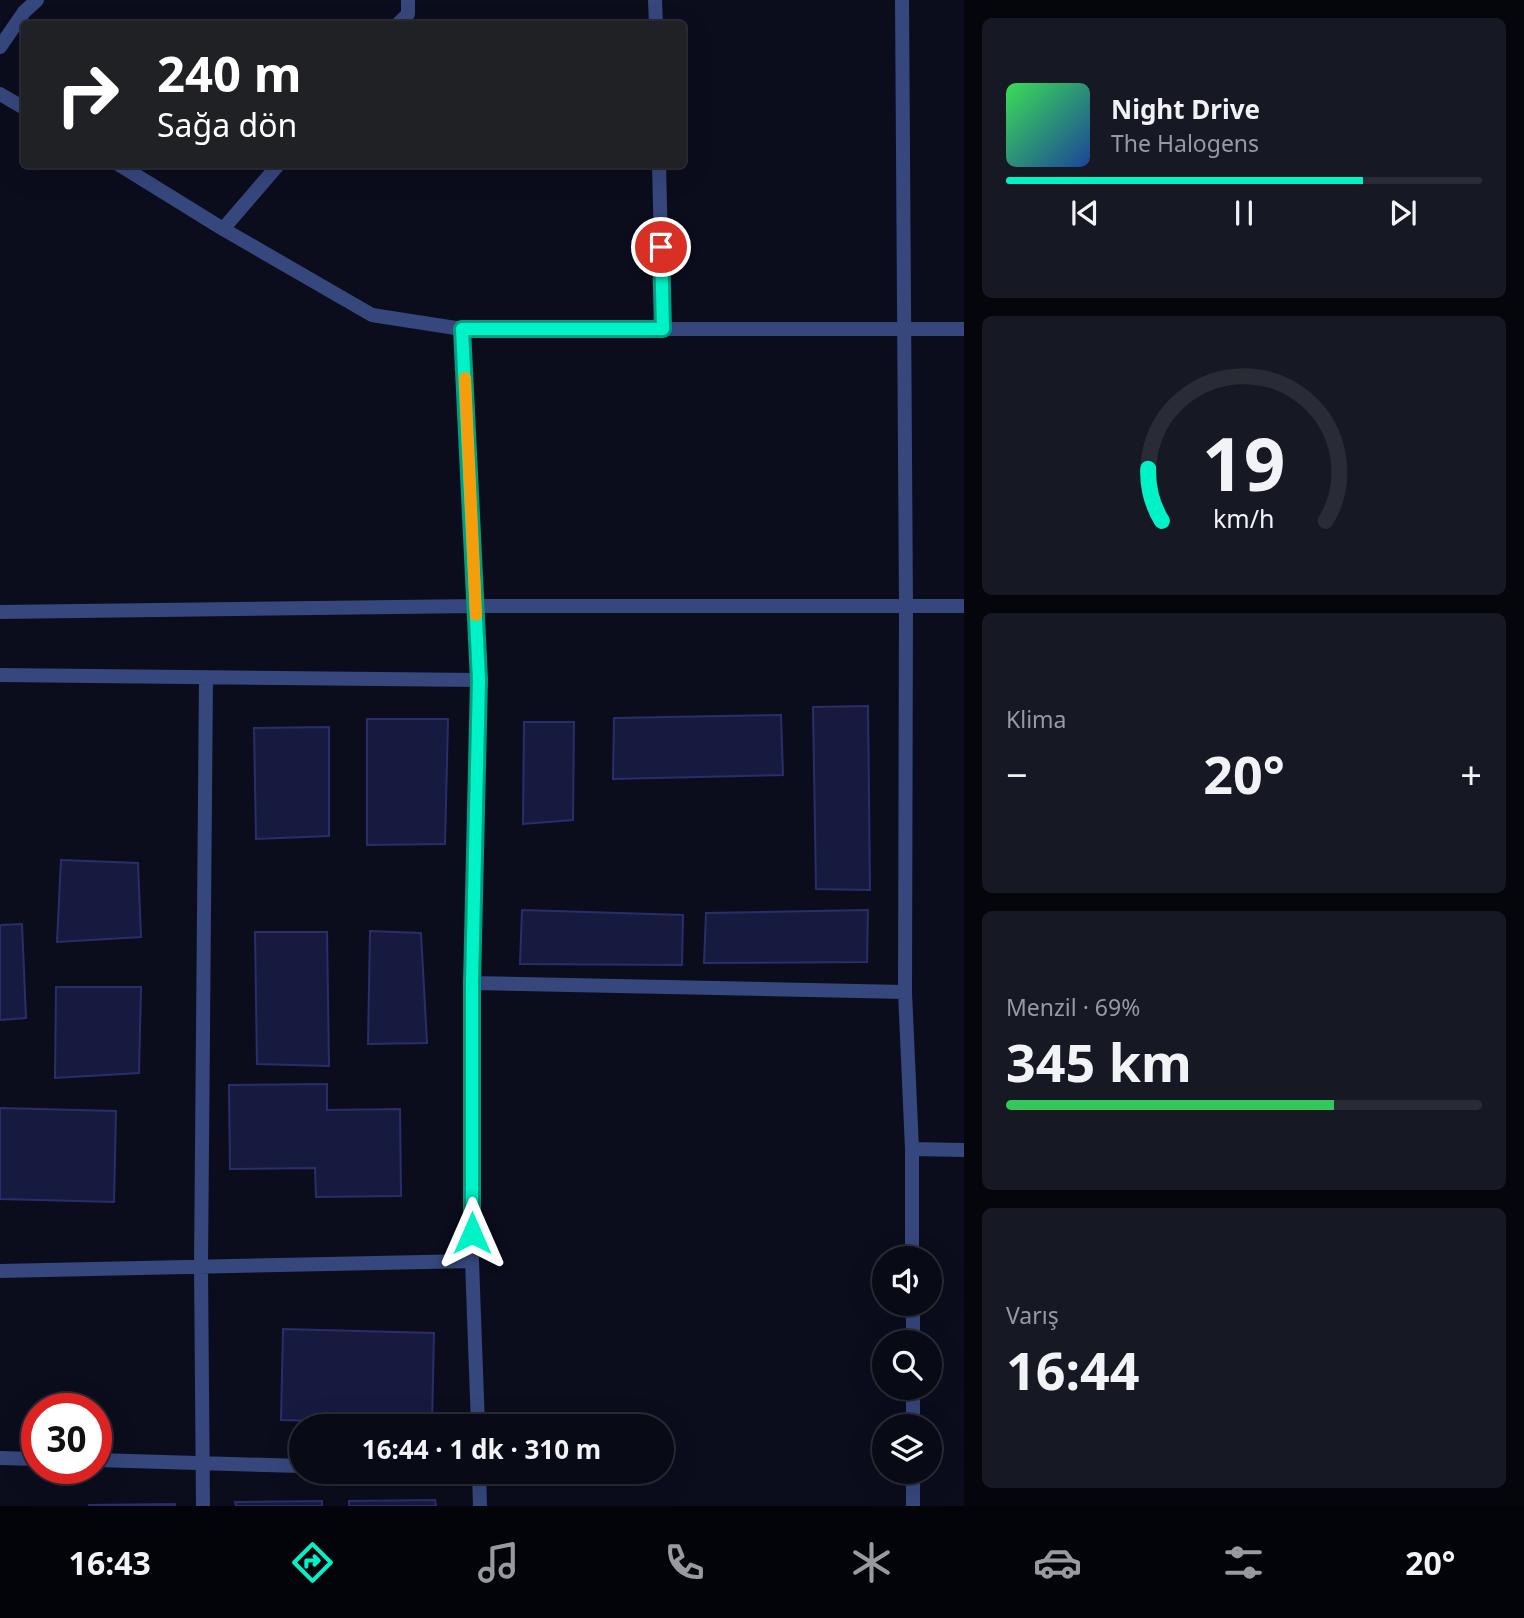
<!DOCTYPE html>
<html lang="tr">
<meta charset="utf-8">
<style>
body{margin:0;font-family:"Noto Sans",sans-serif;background:#161823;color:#f1f3f6;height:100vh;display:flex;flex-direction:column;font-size:26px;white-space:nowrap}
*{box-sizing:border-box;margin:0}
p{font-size:23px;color:#989aa1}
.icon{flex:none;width:38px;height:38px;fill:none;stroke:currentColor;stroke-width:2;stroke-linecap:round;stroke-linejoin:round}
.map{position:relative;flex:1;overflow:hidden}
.details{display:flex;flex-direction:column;gap:18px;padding:18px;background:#04060c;width:560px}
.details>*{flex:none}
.hud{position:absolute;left:21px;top:21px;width:665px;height:147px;border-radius:7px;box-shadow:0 7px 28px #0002,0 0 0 2px #292b35;background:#202124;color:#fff;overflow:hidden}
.tools{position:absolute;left:872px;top:1246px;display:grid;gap:14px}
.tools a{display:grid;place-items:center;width:70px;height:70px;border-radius:50%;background:#080a16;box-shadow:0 7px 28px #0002,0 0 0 2px #292b35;font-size:35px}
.speed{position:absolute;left:21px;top:1393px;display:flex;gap:14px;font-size:35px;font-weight:700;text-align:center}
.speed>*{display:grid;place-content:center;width:91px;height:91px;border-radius:50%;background:#080a16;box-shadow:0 7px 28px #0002,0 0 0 2px #292b35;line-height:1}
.speed .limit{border:10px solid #d22;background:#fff;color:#111}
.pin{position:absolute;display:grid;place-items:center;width:60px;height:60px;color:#fff;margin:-30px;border:4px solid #fff;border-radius:50%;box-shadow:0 2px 7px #0007}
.me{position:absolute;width:77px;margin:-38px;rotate:0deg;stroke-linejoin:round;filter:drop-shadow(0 0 5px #0008)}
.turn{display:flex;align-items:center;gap:24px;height:147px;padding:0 21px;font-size:32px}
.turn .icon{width:91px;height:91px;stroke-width:2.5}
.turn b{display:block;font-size:49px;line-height:60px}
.big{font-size:52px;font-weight:700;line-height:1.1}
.details .card{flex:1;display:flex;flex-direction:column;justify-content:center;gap:10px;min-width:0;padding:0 24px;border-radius:10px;background:#161823}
.details .dial{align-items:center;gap:0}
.dial svg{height:182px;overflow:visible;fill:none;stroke:#292b35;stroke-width:7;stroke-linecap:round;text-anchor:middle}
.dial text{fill:#f1f3f6;stroke:none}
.song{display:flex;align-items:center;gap:21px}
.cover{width:84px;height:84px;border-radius:10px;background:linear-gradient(135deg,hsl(130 70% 55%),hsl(220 70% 35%))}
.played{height:7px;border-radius:4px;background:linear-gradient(90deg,#00f3c7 75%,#292b35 75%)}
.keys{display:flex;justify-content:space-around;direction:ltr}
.heat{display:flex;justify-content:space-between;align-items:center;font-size:38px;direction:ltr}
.charge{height:10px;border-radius:5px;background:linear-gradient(90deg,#34c759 69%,#292b35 0)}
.trip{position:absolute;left:289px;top:1414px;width:385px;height:70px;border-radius:35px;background:#080a16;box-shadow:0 7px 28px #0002,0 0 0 2px #292b35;font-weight:700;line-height:70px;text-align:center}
.tabs{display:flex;height:112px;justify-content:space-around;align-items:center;background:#030409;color:#989aa1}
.tabs .icon{width:49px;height:49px}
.tabs .active{color:#00f3c7}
.tabs b{font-size:32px;color:#f1f3f6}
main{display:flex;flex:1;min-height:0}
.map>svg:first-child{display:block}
</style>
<main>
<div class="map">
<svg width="964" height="1506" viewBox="0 0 964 1506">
<rect width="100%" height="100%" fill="#0b0d1d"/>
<path fill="#171a3f" stroke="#292e6b" stroke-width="2" d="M868 706 870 890 816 889 813 707Z
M781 715 783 775 613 779 614 718Z
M367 719H448L445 844 367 845Z
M524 722H574L573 820 523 824Z
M329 727V836L256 839 254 728Z
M61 860 138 863 141 937 57 942Z
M522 910 683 915 682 965 520 964Z
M868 910 867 962 704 963 706 913Z
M22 924 26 1018 0 1020V925Z
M370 931 421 933 427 1043 368 1044Z
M255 932H327L329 1066 257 1064Z
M56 987H141L139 1073 55 1078Z
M327 1084V1110L400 1109 401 1196 316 1197 315 1168 230 1169 229 1085Z
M0 1108 116 1111 114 1202 0 1199Z
M283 1329 434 1333 432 1424 281 1420Z
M435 1500 436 1506H349V1501Z
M322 1501V1506H236L235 1502Z
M175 1504V1506H89V1505Z"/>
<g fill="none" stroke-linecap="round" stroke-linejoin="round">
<path stroke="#36477d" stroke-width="14" d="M655 0 656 24
M902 0 906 606 905 992 912 1149V1258
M398 24 408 14V0
M0 47 24 12 37 0
M0 94 24 108
M118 164 223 229 372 315 462 329H964
M659 164 663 329
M223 229 279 164
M462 329 479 680 472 983V1261L478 1426
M0 612 476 606H964
M0 675 479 680
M472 983 905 992
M912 1149 964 1150
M0 1271 472 1261
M913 1304V1342
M913 1388V1426
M0 1458 37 1459
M96 1460 301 1466
M479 1472 480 1506
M913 1472V1506
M203 1506 201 1266 206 677"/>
</g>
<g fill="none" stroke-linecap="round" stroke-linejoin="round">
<defs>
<path id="route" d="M472 1233V983L479 680 462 329H663L661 247"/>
</defs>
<use href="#route" stroke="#009e81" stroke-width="18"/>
<use href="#route" stroke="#00f3c7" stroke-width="12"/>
<path stroke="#f59e0b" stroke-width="12" d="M465 378 476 615"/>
</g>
</svg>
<div class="tools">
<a><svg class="icon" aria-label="sound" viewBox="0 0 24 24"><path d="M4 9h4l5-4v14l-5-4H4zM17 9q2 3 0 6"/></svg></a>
<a><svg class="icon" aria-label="search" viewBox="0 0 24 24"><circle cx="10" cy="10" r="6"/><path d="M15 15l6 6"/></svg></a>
<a><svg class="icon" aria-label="layers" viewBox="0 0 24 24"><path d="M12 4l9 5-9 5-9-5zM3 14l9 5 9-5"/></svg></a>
</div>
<div class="speed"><div class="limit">30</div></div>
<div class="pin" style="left:661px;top:247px;background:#d93025"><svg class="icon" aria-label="arrive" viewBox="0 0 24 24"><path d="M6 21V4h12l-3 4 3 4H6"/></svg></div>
<svg class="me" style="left:472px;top:1233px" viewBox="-20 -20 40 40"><path d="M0-17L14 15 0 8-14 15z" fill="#00f3c7" stroke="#fff" stroke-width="4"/></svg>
<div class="trip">16:44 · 1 dk · 310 m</div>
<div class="hud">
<div class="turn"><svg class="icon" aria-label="right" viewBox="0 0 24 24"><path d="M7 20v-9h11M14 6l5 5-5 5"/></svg><div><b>240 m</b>Sağa dön</div></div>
</div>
</div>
<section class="details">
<div class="card">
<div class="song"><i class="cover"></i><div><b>Night Drive</b><p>The Halogens</p></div></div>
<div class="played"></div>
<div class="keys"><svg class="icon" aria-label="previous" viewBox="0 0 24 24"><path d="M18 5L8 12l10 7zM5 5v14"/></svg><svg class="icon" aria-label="pause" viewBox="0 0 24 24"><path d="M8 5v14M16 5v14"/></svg><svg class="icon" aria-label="next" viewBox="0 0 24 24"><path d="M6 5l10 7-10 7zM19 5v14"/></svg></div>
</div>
<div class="card dial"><svg viewBox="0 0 100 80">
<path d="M14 69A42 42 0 1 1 86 69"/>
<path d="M14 69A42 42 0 0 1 8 46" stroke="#00f3c7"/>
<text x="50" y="56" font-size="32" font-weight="700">19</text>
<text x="50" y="72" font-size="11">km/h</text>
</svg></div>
<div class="card"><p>Klima</p>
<div class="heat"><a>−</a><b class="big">20°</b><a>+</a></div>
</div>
<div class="card"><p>Menzil · 69%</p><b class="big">345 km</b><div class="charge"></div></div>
<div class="card"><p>Varış</p><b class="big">16:44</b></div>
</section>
</main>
<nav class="tabs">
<b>16:43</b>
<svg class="icon active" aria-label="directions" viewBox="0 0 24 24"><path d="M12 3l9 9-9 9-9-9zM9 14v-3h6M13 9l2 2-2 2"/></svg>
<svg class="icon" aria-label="music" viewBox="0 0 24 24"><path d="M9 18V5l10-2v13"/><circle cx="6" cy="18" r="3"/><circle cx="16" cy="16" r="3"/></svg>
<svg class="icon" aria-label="phone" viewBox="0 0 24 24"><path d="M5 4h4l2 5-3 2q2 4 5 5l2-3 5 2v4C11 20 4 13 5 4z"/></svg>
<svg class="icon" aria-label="climate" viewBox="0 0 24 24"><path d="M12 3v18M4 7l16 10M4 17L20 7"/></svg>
<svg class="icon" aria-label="car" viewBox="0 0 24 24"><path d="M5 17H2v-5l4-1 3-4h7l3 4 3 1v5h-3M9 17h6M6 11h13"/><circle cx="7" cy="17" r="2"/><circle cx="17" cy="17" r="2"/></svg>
<svg class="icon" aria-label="filters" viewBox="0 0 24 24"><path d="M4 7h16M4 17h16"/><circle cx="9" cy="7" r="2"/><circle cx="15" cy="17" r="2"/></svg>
<b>20°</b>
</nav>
